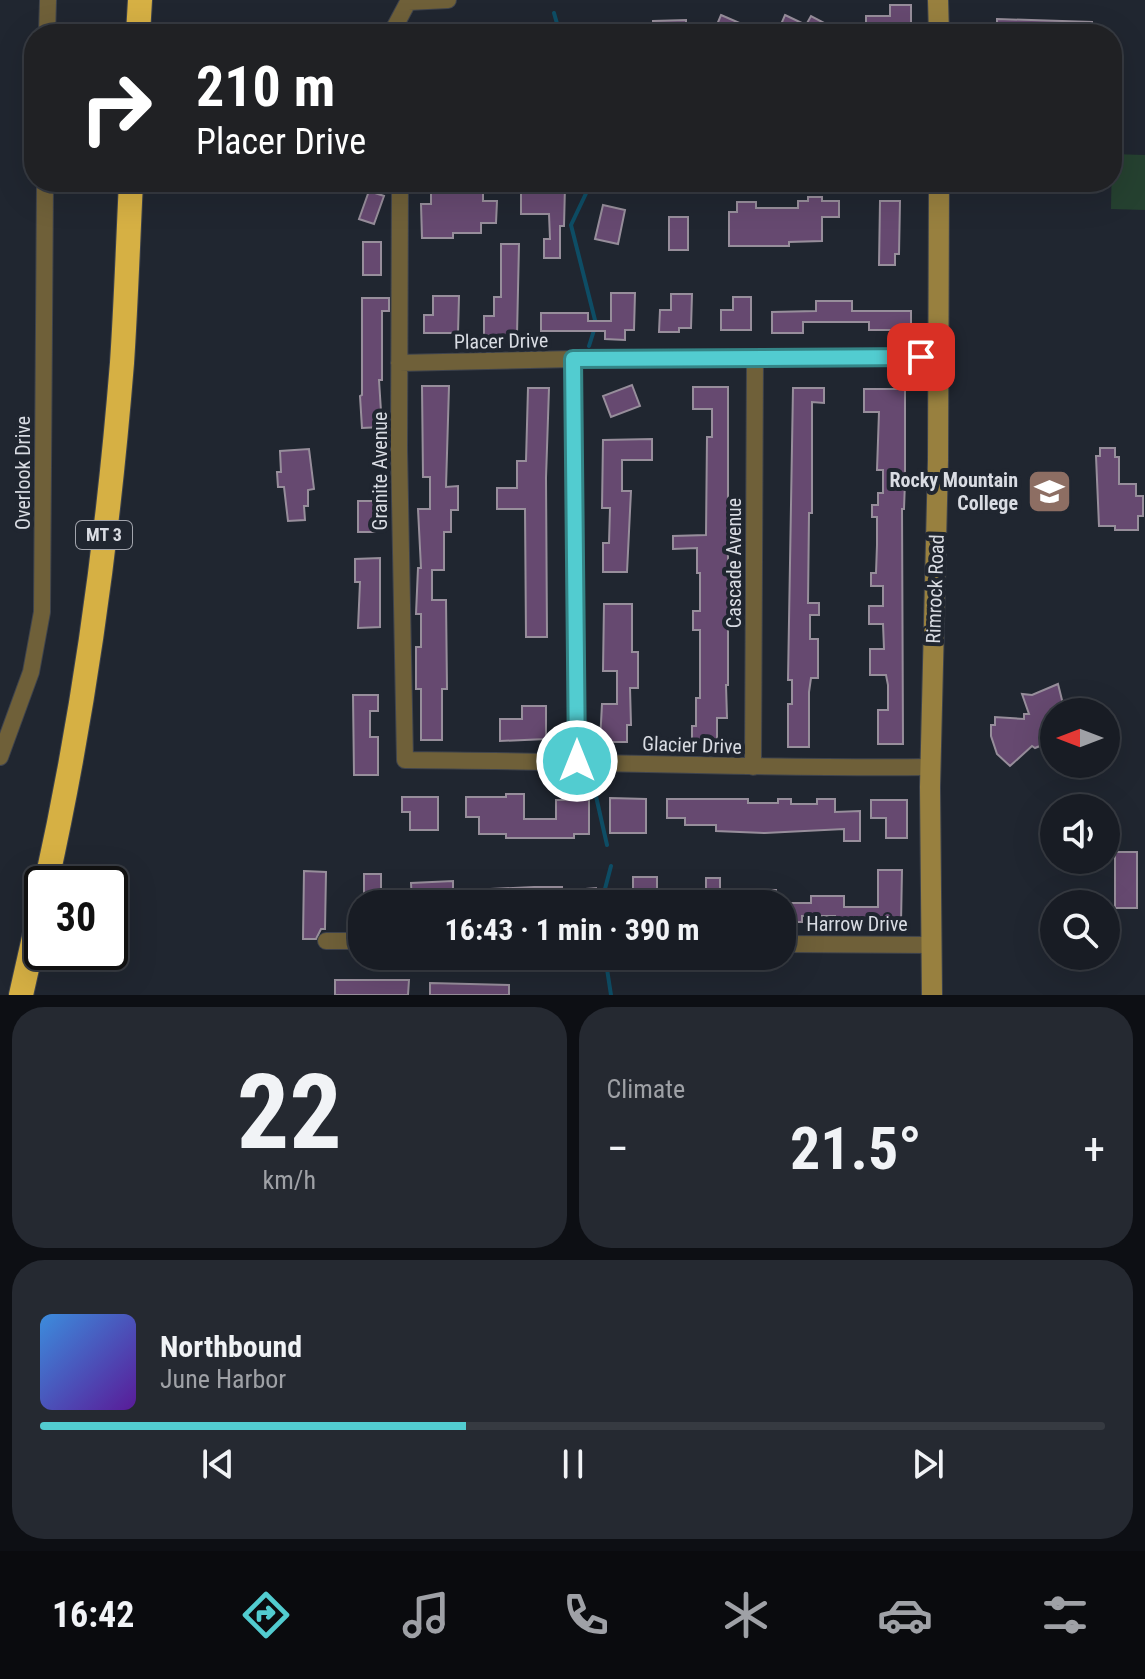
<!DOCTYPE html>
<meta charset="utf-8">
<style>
body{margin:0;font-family:"Roboto Condensed",sans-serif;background:#252931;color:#f1f3f6;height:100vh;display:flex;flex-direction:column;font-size:30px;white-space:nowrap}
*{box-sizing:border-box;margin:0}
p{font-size:26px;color:#9fa1a6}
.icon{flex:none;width:44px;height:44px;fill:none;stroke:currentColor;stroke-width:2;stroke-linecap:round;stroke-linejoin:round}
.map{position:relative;height:995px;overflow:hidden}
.panel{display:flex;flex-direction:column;gap:12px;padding:12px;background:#0d0f14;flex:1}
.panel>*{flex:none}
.top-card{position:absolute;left:24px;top:24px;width:1098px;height:168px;border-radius:32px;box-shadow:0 8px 32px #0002,0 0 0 2px #363a41;background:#202124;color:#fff;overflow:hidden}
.needle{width:52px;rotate:270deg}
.buttons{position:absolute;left:1040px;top:698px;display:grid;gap:16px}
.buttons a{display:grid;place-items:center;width:80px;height:80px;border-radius:50%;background:#181c24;box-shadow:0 8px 32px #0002,0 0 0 2px #363a41;font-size:40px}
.speed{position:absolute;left:24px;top:866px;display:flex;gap:16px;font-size:40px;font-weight:700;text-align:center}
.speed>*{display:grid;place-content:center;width:104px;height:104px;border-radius:50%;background:#181c24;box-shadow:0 8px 32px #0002,0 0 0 2px #363a41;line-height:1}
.speed .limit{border:4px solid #111;border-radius:12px;background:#fff;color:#111}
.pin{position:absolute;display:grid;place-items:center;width:68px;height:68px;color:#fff;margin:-34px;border-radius:16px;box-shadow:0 4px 12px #0006}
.me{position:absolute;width:88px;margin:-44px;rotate:0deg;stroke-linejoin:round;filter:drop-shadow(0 0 6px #0008)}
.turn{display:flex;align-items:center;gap:28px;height:168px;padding:0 40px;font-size:36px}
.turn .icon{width:104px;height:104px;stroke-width:2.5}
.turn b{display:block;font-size:56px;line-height:68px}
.big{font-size:60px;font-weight:700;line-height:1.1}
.panel .widget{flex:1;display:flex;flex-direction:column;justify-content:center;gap:12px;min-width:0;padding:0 28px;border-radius:32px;background:#252931}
.panel .dial{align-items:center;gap:0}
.dial b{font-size:104px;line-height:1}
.song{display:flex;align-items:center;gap:24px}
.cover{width:96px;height:96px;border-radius:12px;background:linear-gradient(135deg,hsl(210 70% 55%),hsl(270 70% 35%))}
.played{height:8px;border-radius:4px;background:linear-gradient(90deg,#52ccd0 40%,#363a41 40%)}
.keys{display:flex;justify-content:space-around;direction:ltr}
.heat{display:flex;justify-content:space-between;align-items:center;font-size:44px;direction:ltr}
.panel .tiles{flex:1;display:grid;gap:12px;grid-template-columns:1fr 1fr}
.widget:last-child{grid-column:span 2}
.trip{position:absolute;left:348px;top:890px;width:448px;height:80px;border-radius:32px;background:#181c24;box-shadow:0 8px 32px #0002,0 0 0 2px #363a41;font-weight:700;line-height:80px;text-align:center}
.tabs{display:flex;height:128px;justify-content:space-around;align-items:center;background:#0a0b0e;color:#9fa1a6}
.tabs .icon{width:56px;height:56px}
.tabs .on{color:#52ccd0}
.tabs b{font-size:36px;color:#f1f3f6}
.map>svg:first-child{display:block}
</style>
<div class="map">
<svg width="1145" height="995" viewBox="0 0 1145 995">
<rect width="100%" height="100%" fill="#202630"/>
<path fill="#254130" d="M1112 154 1145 155V210L1111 209Z"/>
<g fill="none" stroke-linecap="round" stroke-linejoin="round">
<path stroke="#0e4d65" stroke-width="4" d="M554 13 560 34
M589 346 596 324 571 225 590 185
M593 783 607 845
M601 904 611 866
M605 956 611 995"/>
</g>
<path fill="#664970" stroke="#978e9b" stroke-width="2" d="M890 5H911V34L866 32V16H890Z
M721 15 765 34H713Z
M785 15 806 25 811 16 828 25 824 34H788L779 29Z
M997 19 1092 22V34H997Z
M686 20V34H653V21Z
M549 186H565L564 226H560V258H544V239H550L549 214H521V191H549Z
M452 190V193H483V201H497L496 223H481V233H453V238H422L421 204H431V191Z
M369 191 384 196 374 224 359 219Z
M808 197H822V201H839V217H822V241L789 242V246H729V212H737V202H756V208H798V201H808Z
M880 201H900L899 254H895V265H879Z
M603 205 625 210 618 244 595 239Z
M669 217H688V250H669Z
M363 242H381V275H363Z
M501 244H519L517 335 484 336V316H494V297H501Z
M611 293H635L634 330H625V340L605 339V331H541V313H588V321H611Z
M671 294H692L691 328H679V332H659L660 310H671Z
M433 296H459L458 333H424V315H433Z
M733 297H751V330H721V310H733Z
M362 298H389V311H382V380H379L382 427 362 428 360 396 362 395Z
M816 301H852V311H911V330H869V322H803V333H772V312L816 311Z
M632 385 640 406 611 417 603 396Z
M422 386H449L446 487 458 486V510H451V532H444V570H432V600H446L447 689H442V740H421V689H416V647H421V614H416L418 568H421L418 509H430V477H423Z
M693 387H728V685H726L727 718H717V743H692V726H696V698H700V630H693V611H700V573H697V548L673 549V536L706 535 707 437H712V409H693Z
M528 388H549L546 478 547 637H526L525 509H497V488H517V461H526Z
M793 388H824V403L812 402V513H809L808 603H819V615H810V639H818V678H811L809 692V747H788V704H792V680H788Z
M864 389H905V481L904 509H902L903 744H878V710H888V685L886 675H870V649H884L883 624H869V606H883V586H871V573H876L877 545V517H872V505H878V493H883V470H877L879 412H864Z
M652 439V460H622V491H631L627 572H603V543H609L610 508H602L603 440Z
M1100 448H1115V457H1119V484H1136V496H1143V516H1138V530H1115V526H1099L1096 456H1100Z
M309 449 314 489 308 490V506H304L305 520 288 521 284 487H278L277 472H281L280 451Z
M358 501H378V532H358Z
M380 558V627L358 628 360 582H355V559Z
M604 604H632V652H638V688H630L631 725H627V742H600L602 704H617V671H603Z
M1058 684 1065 712H1054V740L1035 748 1032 746 1010 766 997 754 991 736V725H995V717L1024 719V714H1029L1022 694 1032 695Z
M353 695H378V711H370V737H378V775H354Z
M522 706H546V739L500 741V719H522Z
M506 794H524V819H556V800H589V834H574V838H506V834H479V817H466V797H506Z
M402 797H438V830H410V812H402Z
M610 798 646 799V833H610Z
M667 799H748V803H778V799H791V804H817V799H835V812L860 811V841H844V829L765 833 716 831V825H685V818H667Z
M871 800H907V838H886V818H871Z
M1115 852H1137V908H1115Z
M878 870H902L901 923H835V916H802V922H782V903H811V896H844V907H878Z
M304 871 326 872 325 929H321L316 939H303Z
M364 874H381V893H392V904H364Z
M633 877H657V904H633Z
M706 878H720V889L776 890V904H687V891H706Z
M453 881V904H412L411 883Z
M534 887H562V891L596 888 597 904H492L491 889Z
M335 980H409L408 995H335Z
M430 983 509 985V995H430Z"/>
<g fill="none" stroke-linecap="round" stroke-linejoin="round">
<defs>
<path id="street" d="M47 34 48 0
M391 34 408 2 448 0
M400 182 399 449 405 760C580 761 755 769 930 767
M573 359 577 761
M399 363 573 359 939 357
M0 757 31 672 42 612 45 182
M753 767 755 358
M326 941H362
M782 944 932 945"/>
<path id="secondary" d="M938 0 939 34
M932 995 930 787 938 460 939 182"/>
<path id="highway" d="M138 34 140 0
M46 884C84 714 108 537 122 363 126 303 128 242 131 182
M21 995 42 902"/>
</defs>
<use href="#street" stroke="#3e434d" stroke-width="18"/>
<use href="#secondary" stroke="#3e434d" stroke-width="22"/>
<use href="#highway" stroke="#3e434d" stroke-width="26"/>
<use href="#street" stroke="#6f6039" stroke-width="16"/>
<use href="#secondary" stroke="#98803f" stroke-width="20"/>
<use href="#highway" stroke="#d6b044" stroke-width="24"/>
</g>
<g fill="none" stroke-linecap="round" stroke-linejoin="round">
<defs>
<path id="route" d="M577 761 573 359 921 357"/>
</defs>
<use href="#route" stroke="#358587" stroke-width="20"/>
<use href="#route" stroke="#52ccd0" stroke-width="14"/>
</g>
<defs>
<symbol id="university-square" viewBox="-11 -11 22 22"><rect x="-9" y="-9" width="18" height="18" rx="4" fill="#8d6e63" stroke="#202630"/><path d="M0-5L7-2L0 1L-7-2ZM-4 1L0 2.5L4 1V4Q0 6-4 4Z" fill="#fff"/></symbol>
</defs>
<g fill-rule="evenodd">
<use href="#university-square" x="1024" y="466" width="51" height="51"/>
</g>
<g text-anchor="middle" stroke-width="8" stroke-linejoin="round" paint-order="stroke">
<rect fill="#202630" stroke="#a2a5ad" stroke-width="2" x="76" y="521" width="56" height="28" rx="6"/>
<g font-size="18" font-weight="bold" fill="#d9dce3">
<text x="104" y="541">MT 3</text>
</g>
<g font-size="20" fill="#d9dce3" stroke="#202630">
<text transform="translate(501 341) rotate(-1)" y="7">Placer Drive</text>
<text transform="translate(380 471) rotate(-90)" y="7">Granite Avenue</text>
<text transform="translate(23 473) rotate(-90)" y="7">Overlook Drive</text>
<text transform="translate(734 563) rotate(-90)" y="7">Cascade Avenue</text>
<text transform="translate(935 589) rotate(-88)" y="7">Rimrock Road</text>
<text transform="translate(692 745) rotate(2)" y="7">Glacier Drive</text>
<text x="857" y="931">Harrow Drive</text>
</g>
<g font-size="20" font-weight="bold" fill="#d9dce3" stroke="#202630" text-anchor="end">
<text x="1018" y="487">Rocky Mountain<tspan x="1018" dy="23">College</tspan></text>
</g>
</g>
</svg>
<div class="buttons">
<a><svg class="needle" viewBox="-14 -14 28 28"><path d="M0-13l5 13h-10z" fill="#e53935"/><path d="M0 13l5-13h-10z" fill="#9fa1a6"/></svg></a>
<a><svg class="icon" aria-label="sound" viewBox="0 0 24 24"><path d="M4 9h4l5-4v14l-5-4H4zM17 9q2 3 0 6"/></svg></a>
<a><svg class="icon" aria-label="search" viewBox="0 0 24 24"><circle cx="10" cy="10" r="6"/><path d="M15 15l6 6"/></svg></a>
</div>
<div class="speed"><div class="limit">30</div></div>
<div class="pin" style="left:921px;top:357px;background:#d93025"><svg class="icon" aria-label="arrive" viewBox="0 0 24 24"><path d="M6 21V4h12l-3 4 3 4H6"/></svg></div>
<svg class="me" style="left:577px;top:761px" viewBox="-20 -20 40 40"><circle r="17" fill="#52ccd0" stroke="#fff" stroke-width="3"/><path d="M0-11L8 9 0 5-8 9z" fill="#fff"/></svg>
<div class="trip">16:43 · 1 min · 390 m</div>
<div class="top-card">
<div class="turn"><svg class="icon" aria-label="right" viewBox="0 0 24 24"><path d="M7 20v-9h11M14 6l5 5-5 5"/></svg><div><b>210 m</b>Placer Drive</div></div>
</div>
</div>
<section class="panel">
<div class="tiles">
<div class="widget dial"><b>22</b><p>km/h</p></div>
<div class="widget"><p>Climate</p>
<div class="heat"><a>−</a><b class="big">21.5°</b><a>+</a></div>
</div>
<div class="widget">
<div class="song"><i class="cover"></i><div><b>Northbound</b><p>June Harbor</p></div></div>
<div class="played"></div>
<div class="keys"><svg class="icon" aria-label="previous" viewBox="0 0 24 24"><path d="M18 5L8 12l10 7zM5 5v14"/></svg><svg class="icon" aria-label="pause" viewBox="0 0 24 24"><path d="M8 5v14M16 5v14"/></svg><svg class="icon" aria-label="next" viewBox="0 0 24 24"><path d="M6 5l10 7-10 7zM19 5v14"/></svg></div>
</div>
</div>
</section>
<nav class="tabs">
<b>16:42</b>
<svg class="icon on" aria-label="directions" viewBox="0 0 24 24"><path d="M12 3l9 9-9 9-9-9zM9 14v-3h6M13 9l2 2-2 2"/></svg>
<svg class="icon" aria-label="music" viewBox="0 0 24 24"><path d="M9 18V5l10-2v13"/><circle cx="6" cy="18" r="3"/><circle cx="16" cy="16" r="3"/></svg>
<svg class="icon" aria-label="phone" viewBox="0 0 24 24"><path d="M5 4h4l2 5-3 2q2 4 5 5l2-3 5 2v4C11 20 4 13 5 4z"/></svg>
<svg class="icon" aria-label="climate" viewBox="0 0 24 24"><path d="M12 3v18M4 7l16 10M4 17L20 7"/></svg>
<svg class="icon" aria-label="car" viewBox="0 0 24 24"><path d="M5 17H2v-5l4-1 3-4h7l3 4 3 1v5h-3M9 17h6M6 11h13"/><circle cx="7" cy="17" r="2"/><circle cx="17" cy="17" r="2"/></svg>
<svg class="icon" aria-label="filters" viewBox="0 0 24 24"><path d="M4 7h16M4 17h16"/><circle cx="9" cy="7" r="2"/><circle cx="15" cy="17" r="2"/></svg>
</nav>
